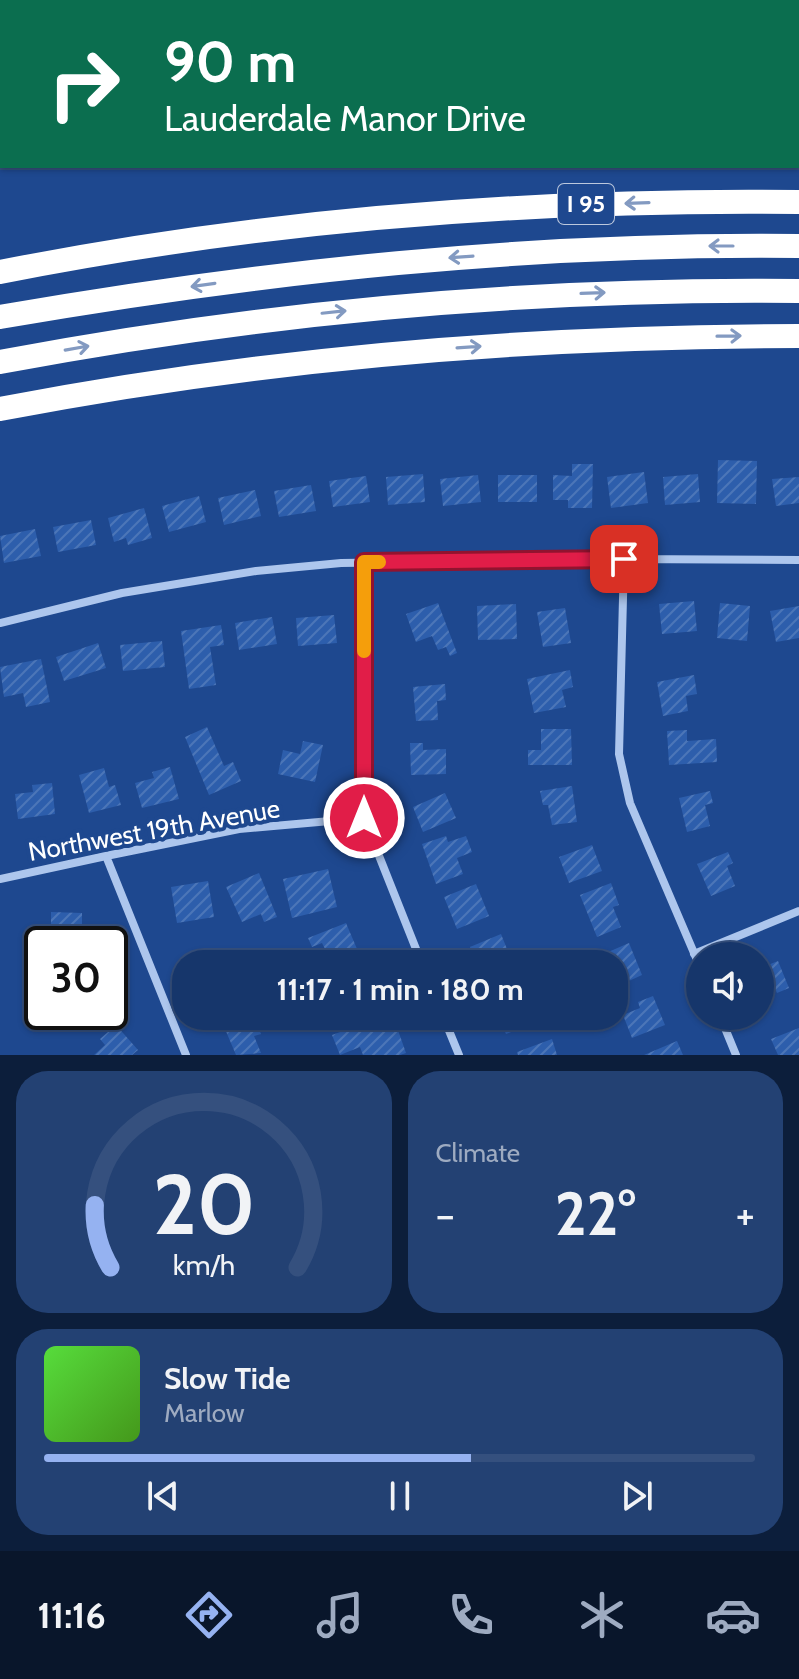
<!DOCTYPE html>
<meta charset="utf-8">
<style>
body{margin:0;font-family:Cabin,sans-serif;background:#234173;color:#f1f3f6;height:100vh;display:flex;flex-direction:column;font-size:30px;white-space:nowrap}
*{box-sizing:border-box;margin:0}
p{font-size:26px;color:#9eabc1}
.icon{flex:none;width:44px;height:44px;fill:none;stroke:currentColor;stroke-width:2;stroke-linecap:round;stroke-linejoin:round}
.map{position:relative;height:1055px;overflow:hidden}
.drawer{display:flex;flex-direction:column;gap:16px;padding:16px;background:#0c1e3b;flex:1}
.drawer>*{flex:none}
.guide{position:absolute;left:0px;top:0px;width:800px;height:168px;box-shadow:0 2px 6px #0004,0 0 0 2px #35507e;background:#0b6e4f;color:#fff;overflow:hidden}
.fabs{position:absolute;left:686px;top:942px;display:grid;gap:16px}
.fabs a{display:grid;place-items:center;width:88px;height:88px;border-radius:50%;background:#16366b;box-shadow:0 2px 6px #0004,0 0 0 2px #35507e;font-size:40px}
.speed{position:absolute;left:24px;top:926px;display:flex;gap:16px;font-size:40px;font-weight:700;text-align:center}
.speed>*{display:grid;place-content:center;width:104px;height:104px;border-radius:50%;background:#16366b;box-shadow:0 2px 6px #0004,0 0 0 2px #35507e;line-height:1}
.speed .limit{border:4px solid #111;border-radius:12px;background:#fff;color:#111}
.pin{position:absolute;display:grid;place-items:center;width:68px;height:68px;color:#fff;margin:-34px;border-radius:16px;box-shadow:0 4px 12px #0006}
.me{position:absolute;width:88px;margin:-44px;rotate:0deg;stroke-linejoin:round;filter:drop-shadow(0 0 6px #0008)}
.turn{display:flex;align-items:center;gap:28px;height:168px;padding:0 32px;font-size:36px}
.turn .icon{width:104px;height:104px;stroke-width:2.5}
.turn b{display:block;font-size:56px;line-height:68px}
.big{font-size:60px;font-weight:700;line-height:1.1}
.drawer .tile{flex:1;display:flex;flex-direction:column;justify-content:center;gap:12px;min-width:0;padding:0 28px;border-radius:32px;background:#234173}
.drawer .dial{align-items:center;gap:0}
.dial svg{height:208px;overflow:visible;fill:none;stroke:#35507e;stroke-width:7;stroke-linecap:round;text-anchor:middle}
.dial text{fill:#f1f3f6;stroke:none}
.song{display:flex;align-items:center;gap:24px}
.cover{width:96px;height:96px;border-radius:12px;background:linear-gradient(135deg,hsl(110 70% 55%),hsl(100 70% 35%))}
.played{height:8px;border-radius:4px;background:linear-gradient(90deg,#95b2f1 60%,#35507e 60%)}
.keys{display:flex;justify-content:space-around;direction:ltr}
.heat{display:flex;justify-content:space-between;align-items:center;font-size:44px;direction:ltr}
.drawer .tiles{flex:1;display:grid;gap:16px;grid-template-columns:1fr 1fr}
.tile:last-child{grid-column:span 2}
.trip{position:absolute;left:172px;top:950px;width:456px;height:80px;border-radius:32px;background:#16366b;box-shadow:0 2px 6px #0004,0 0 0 2px #35507e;font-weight:700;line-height:80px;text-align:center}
.tabs{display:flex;height:128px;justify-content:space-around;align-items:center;background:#09162b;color:#9eabc1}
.tabs .icon{width:56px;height:56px}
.tabs .active{color:#95b2f1}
.tabs b{font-size:36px;color:#f1f3f6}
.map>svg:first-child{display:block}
</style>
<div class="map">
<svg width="799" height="1055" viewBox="0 0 799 1055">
<defs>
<pattern id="building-hatch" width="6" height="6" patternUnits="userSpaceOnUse" patternTransform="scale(2)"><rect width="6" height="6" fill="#2d5eac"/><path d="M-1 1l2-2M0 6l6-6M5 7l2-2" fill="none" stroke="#4c76b8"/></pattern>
</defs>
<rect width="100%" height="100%" fill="#1e488f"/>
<path fill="url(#building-hatch)" d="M718 460 757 461 756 504 717 503Z
M572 464H593L592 508H568V500H553V475L572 476Z
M644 472 648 503 611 508 607 477Z
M423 474 425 502 388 505 386 477Z
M698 474 700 502 665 505 663 477Z
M478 475 481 502 443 506 440 479Z
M498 475H537V502H498Z
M366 476 370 502 333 507 329 481Z
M799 477V503L776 506 772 479Z
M311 485 316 511 279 517 274 491Z
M255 490 261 516 224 525 218 498Z
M199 496 206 522 169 532 162 506Z
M144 508 152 538 128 545 126 538 114 542 108 518Z
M91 520 96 545 58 552 53 527Z
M35 529 41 556 4 563 0 536Z
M694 601 697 631 662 634 659 604Z
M438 603 457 653 450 656 446 647 438 650 432 636 416 642 406 614Z
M720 603 750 606 747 641 717 638Z
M516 604 517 639 478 640 477 606Z
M799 606V638L776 642 770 611Z
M565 608 571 643 543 647 537 612Z
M334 615 337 643 298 646 296 618Z
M272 617 277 644 239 650 235 623Z
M221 625 224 645 210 647 216 685 189 689 181 631Z
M162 641 165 667 123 671 120 645Z
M98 643 106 668 64 681 56 657Z
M41 659 50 702 26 707 23 693 4 697 0 667Z
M570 670 573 687 562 690 566 707 534 713 527 679Z
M694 675 697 694 686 696 688 711 663 716 657 682Z
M445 684 446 700 437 701 438 720 416 721 413 687Z
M207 727 224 766 233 762 241 781 209 795 185 737Z
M541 729H571L572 765H528V750H541Z
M687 730V741L716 739 717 762 669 765 667 731Z
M303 741 323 745 315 782 278 774 283 750 300 754Z
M410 743H423V750L446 749V774L411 775Z
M170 767 179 799 142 808 135 783 154 778 152 772Z
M104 768 109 787 115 785 121 805 89 813 79 775Z
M52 783 55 814 18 819 15 794 33 792 32 785Z
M572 786 577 822 552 825 548 805H543L540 791Z
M710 791 713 803 705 805 710 826 687 832 679 798Z
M445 793 456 818 423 832 413 807Z
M446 836 448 842 466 836 472 852 457 858 463 874 436 884 422 844Z
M592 845 602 871 569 883 559 857Z
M728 852 733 863 727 866 735 886 711 896 697 864Z
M328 869 337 907 292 918 283 879Z
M259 873 277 917 264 922 261 914 242 922 226 887Z
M208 881 214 917 177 923 171 887Z
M611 883 619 905 613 907 621 927 597 937 580 895Z
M476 884 489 916 457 929 444 897Z
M51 912 82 913V944H57V933L51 932Z
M346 923 360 956 340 964H318L314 956 326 951 322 943 312 947 308 938Z
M501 934 513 964H477L470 947Z
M629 943 642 975 620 985 614 970V964H602L599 956Z
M778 961 789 988 777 993 775 989 760 995V968Z
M653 996 665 1025 632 1038 623 1015 640 1008 638 1002Z
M384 1016H393L406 1053 400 1055H363L360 1047 340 1055 332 1035Z
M499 1016H528L531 1024 506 1034Z
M255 1017 261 1034 254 1036 261 1053 236 1055 225 1029Z
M116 1025 138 1050 132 1055H94L105 1045 100 1039Z
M799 1028V1055H778L771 1039Z
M552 1039 557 1055H518L517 1052Z
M677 1041 683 1055H644Z"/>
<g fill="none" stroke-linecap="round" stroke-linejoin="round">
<path stroke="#adc6ed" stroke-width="6" d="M77 0V2
M200 2 201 0
M0 59 2 58"/>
<path stroke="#adc6ed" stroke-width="8" d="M624 559 619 754 630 803 700 967
M364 562V818L422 964
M0 623 122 593 256 571 341 563 624 559 799 560
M106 856 186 1055
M0 879 106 856 239 829 364 818
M694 954 799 911
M443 1016 459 1055
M720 1016 736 1055"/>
<path stroke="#fff" stroke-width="24" d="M0 272C262 220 532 199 799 202
M0 317C265 271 529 243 799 246
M0 362C264 312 531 288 799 291
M0 409C264 358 531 336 799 336"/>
<defs>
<path id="rail" d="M798 88H799
M798 101H799
M0 142H2
M0 156H2"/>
</defs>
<use href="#rail" stroke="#fff" stroke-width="9"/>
<use href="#rail" stroke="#1e488f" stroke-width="6" stroke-dasharray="18" stroke-linecap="butt"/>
</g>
<defs><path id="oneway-shaft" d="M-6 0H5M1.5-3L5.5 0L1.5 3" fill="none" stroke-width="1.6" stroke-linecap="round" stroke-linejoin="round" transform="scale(2)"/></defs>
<g stroke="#839ac1">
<use href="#oneway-shaft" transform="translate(637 203) rotate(178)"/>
<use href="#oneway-shaft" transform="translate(721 246) rotate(180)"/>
<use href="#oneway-shaft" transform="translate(461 257) rotate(176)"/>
<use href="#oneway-shaft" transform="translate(203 285) rotate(172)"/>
<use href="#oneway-shaft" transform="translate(593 293) rotate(-2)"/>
<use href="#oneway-shaft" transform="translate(334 312) rotate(-6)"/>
<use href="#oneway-shaft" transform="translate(729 336) rotate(-1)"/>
<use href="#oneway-shaft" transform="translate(469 347) rotate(-4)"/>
<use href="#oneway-shaft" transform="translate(77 348) rotate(-10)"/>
</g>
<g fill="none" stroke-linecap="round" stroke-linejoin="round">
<defs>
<path id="route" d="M364 818V562L624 559"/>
</defs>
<use href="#route" stroke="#92132f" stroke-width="20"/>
<use href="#route" stroke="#e11d48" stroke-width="14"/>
<path stroke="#f59e0b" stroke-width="14" d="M364 651V562H379"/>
</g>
<g text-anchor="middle" stroke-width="8" stroke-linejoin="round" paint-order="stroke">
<rect fill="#1e488f" stroke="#bcc8dd" stroke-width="2" x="558" y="184" width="56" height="40" rx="6"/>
<g font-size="24" font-weight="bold" fill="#fff">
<text x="586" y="212">I 95</text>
</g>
<g font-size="26" fill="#fff" stroke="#1e488f">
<text transform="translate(154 830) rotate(-10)" y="9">Northwest 19th Avenue</text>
</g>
</g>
</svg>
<div class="fabs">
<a><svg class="icon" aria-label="sound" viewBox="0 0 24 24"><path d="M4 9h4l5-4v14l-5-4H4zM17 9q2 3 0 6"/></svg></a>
</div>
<div class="speed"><div class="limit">30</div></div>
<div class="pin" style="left:624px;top:559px;background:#d93025"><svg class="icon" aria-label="arrive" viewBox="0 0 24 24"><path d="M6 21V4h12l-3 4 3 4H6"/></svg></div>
<svg class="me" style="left:364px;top:818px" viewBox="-20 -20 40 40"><circle r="17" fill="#e11d48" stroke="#fff" stroke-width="3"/><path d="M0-11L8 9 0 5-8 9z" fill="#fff"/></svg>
<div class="trip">11:17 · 1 min · 180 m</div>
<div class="guide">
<div class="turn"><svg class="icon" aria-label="right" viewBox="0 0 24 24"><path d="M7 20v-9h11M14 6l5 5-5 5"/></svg><div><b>90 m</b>Lauderdale Manor Drive</div></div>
</div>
</div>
<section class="drawer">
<div class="tiles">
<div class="tile dial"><svg viewBox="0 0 100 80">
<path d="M14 69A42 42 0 1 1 86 69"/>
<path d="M14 69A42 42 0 0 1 8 45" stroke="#95b2f1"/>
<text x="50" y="56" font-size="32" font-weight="700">20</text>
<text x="50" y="72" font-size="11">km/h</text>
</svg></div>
<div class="tile"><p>Climate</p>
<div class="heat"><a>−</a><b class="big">22°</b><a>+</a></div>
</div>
<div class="tile">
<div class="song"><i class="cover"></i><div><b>Slow Tide</b><p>Marlow</p></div></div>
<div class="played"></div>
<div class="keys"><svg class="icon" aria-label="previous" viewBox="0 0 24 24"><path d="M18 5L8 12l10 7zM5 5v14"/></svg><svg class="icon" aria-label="pause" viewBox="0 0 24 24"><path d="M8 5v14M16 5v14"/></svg><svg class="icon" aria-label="next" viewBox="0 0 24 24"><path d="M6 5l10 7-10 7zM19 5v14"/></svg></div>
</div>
</div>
</section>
<nav class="tabs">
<b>11:16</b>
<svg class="icon active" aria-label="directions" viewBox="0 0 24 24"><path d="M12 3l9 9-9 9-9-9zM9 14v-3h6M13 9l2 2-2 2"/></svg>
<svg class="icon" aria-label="music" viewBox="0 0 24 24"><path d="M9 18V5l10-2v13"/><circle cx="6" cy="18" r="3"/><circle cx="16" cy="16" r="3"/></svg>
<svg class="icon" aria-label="phone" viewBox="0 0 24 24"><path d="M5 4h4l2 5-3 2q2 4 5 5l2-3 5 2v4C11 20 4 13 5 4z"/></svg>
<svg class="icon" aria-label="climate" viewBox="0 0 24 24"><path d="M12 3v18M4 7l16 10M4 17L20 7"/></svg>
<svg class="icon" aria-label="car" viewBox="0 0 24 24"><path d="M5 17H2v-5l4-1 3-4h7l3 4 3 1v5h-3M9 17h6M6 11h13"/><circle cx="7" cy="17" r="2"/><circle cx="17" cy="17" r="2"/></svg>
</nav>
